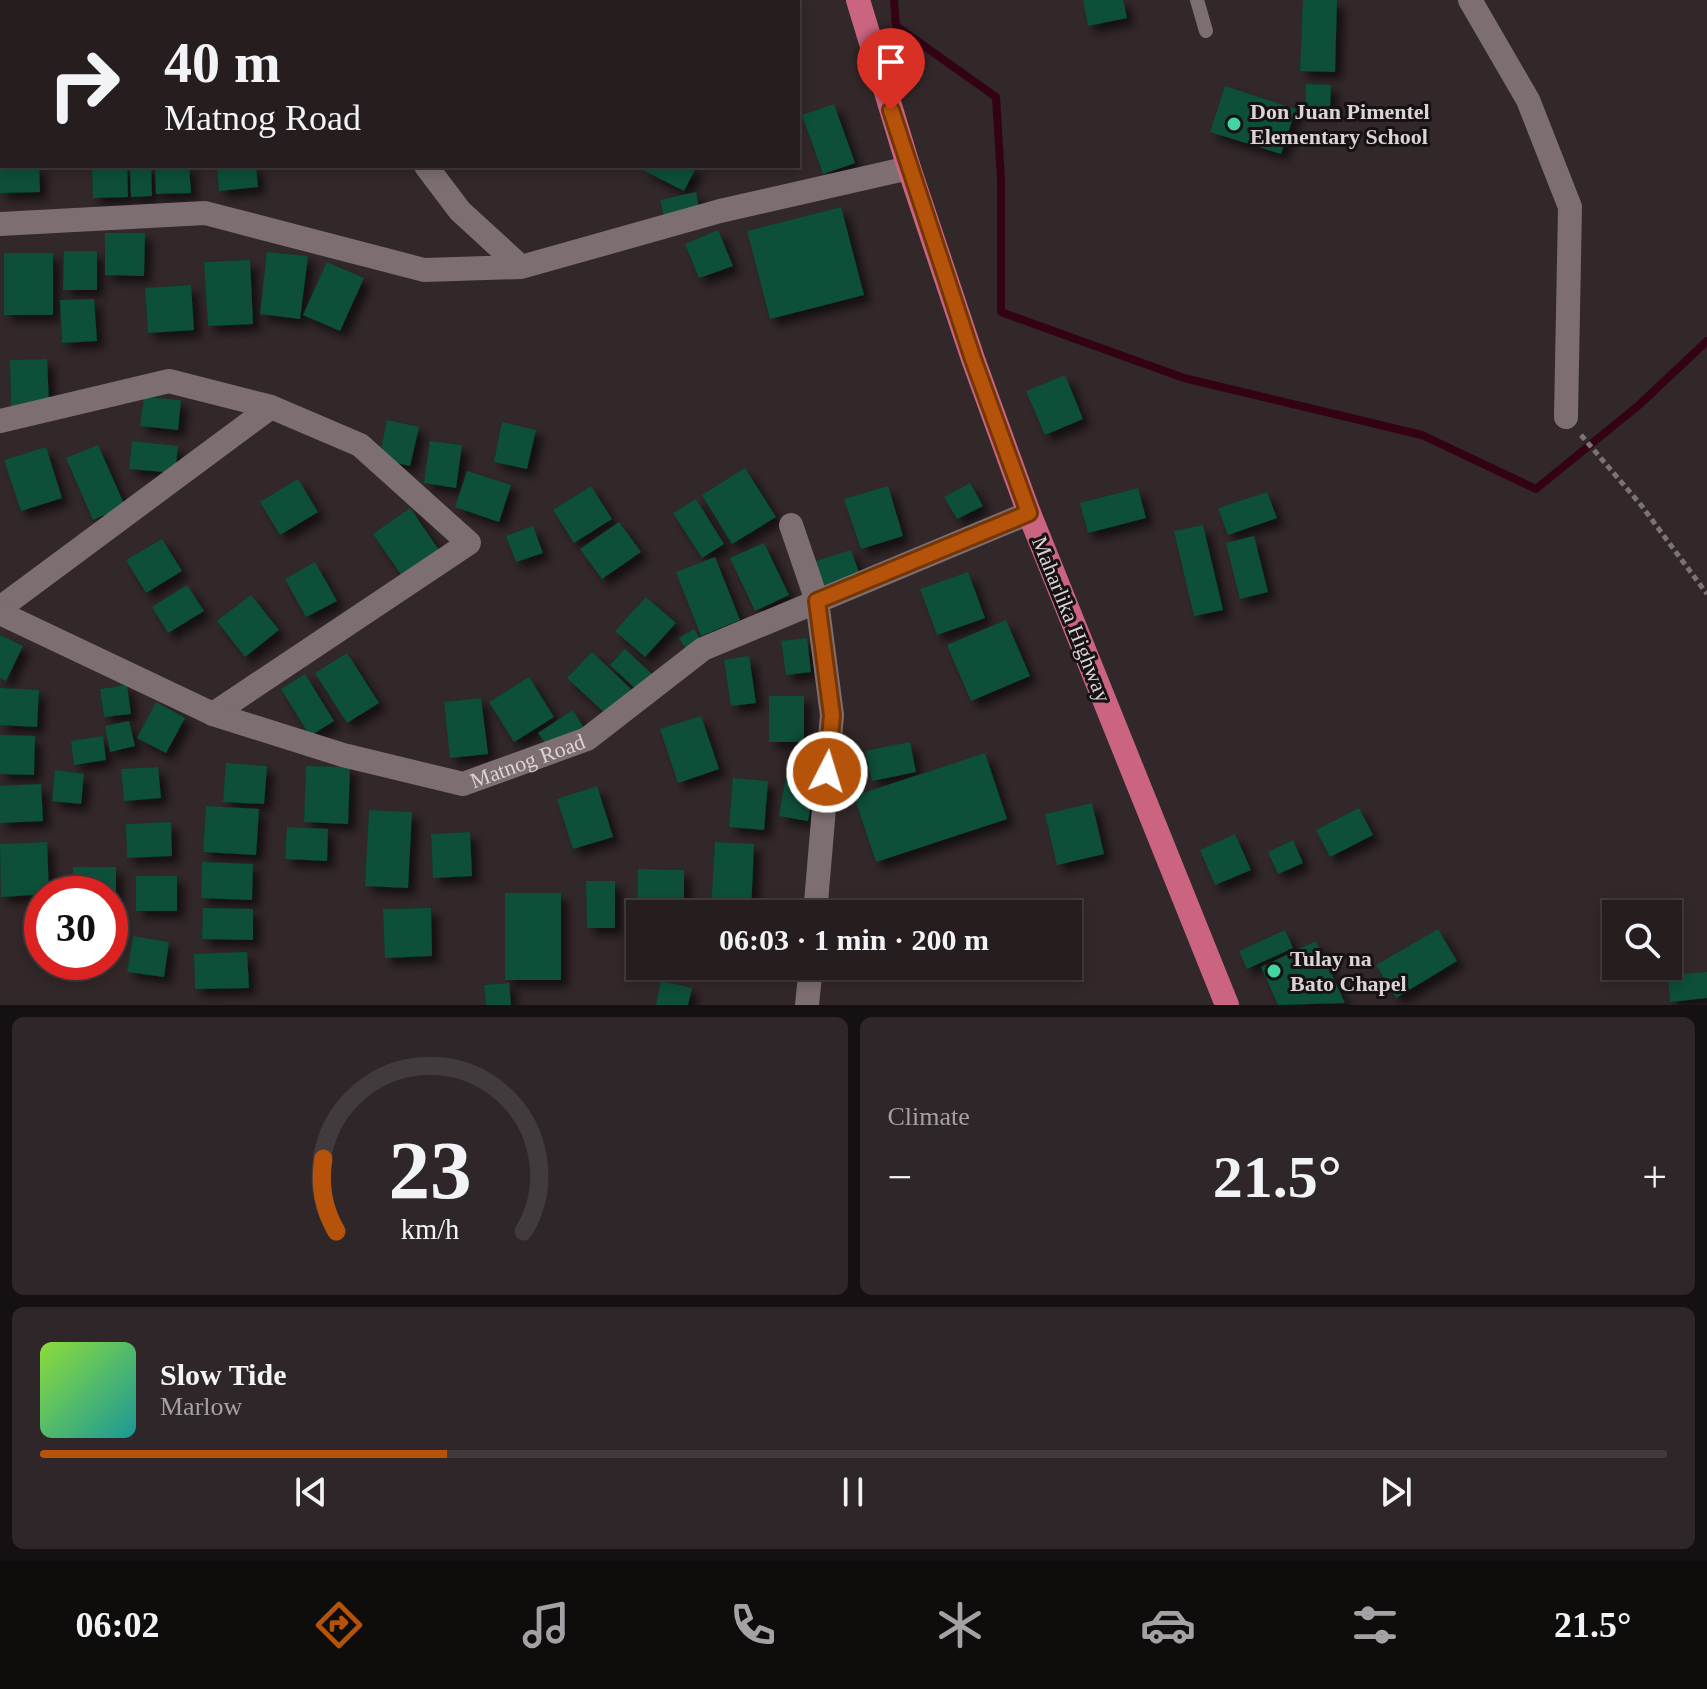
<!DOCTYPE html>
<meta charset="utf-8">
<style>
body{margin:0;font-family:Georgia,serif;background:#2e2628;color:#f1f3f6;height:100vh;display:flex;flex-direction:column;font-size:30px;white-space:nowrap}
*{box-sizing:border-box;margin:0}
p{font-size:26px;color:#a4a2a4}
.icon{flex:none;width:44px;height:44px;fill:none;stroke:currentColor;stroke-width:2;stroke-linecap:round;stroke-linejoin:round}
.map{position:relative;height:1005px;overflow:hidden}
.sheet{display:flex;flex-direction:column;gap:12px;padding:12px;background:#151011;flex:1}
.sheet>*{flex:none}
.top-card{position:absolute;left:0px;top:0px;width:800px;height:168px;box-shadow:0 4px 12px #0003,0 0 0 2px #423b3d;background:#261d1f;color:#f1f3f6;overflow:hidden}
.fabs{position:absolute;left:1602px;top:900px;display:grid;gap:16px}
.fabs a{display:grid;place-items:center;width:80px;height:80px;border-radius:0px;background:#261d1f;box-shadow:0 4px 12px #0003,0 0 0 2px #423b3d;font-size:40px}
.speed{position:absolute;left:24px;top:876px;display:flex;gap:16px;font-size:40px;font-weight:700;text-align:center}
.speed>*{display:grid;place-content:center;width:104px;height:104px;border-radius:50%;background:#261d1f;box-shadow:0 4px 12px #0003,0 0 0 2px #423b3d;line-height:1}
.speed .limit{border:12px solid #d22;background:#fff;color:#111}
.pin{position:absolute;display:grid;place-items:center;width:68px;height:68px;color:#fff;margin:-82px -34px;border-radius:50% 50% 50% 0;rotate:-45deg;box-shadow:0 0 8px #0007}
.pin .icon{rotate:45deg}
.me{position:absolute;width:88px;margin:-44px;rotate:5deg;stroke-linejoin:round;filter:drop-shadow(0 0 6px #0008)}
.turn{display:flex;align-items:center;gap:28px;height:168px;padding:0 32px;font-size:36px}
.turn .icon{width:104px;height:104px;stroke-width:2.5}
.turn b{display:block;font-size:56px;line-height:68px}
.big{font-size:60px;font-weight:800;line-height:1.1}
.sheet .card{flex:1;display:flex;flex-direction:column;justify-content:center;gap:12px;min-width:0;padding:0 28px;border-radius:12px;background:#2e2628}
.sheet .dial{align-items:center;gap:0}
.dial svg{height:208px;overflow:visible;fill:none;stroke:#423b3d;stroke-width:7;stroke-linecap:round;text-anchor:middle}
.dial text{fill:#f1f3f6;stroke:none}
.song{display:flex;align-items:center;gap:24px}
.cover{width:96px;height:96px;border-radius:12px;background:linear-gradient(135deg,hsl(90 70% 55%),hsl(180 70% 35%))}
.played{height:8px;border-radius:4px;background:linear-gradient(90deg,#b45309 25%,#423b3d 25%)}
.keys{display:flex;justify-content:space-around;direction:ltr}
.heat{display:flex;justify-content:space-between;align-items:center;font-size:44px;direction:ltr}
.sheet .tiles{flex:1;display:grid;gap:12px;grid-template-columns:1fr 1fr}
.card:last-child{grid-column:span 2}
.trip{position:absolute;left:626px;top:900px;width:456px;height:80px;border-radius:0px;background:#261d1f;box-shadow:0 4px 12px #0003,0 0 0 2px #423b3d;font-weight:800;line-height:80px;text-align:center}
.tabs{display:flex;height:128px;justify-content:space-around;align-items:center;background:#0f0c0c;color:#a4a2a4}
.tabs .icon{width:56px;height:56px}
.tabs .current{color:#b45309}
.tabs b{font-size:36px;color:#f1f3f6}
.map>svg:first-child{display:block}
</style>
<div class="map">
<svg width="1707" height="1005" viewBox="0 0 1707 1005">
<defs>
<filter id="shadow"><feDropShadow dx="7" dy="7" stdDeviation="4" flood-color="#0009"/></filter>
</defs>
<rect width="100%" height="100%" fill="#322729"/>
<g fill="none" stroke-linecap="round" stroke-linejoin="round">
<path stroke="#330314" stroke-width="8" d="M894 0 896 26 996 97 1001 179V312L1184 378 1422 435 1536 489 1639 405 1707 341"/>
</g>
<path fill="#085039" filter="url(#shadow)" d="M1083 0H1123L1127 18 1088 26Z
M1303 0H1337L1335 72 1300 71Z
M1306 84 1331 85 1330 111 1305 110Z
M1225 86 1296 109 1281 154 1210 132Z
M834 104 855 163 823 174 802 115Z
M0 166H39L40 192 0 193Z
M92 166H127L128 197 93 198Z
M130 166H151L152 196 131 197Z
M155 166H189L191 193 156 194Z
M217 166H256L258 187 219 191Z
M642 166H697L684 191 641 169Z
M696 192 700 213 665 221 660 200Z
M841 207 864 295 770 319 747 231Z
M718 230 733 266 699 278 685 244Z
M105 233H145L144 276 105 275Z
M64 251H97V290H63Z
M267 252 308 256 300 319 260 314Z
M4 253H53V315H4Z
M250 260 253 324 208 326 204 262Z
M327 262 364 278 340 331 303 315Z
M191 285 194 330 148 333 145 288Z
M94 299 97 341 62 343 60 300Z
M47 359 49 405 11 406 10 360Z
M1065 375 1083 419 1045 435 1026 391Z
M144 397 181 400 178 430 140 426Z
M387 420 419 427 410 466 379 459Z
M502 422 536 430 527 469 494 462Z
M132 441 178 446 175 473 129 469Z
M430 441 462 445 456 488 424 483Z
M98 445 125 506 93 520 66 458Z
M46 447 62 498 21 511 4 460Z
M745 468 776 517 732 544 702 495Z
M467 471 511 485 499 522 455 507Z
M298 479 318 512 280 535 260 502Z
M970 483 983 506 957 519 944 497Z
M591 486 612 519 574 543 553 510Z
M888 486 903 536 861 549 844 499Z
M1138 488 1146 518 1088 533 1080 503Z
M1267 492 1277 518 1228 535 1218 508Z
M696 499 724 544 702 558 673 513Z
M410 508 439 550 402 576 373 534Z
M619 522 641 552 602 579 580 549Z
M1203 525 1223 610 1194 616 1174 531Z
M533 526 543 553 516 562 506 536Z
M1254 536 1268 592 1240 599 1226 543Z
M162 539 182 571 146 593 126 560Z
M764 543 789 595 755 611 730 558Z
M851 550 861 578 826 590 816 561Z
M715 557 740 620 701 636 676 572Z
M315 562 337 601 306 617 285 579Z
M968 572 985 618 937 635 920 589Z
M187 585 204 611 168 633 152 607Z
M251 595 279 630 245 657 217 621Z
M646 597 676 623 645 657 615 631Z
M1006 620 1030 676 971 701 947 645Z
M694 629 704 645 689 654 679 638Z
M0 635 23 646 6 681 0 678Z
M807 638 811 672 786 675 781 641Z
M625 649 654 676 639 692 610 665Z
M592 652 631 689 607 715 567 678Z
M347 653 379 703 347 723 315 673Z
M749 656 756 703 731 706 724 660Z
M305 674 334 721 310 736 281 689Z
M529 677 554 717 514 742 489 702Z
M127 685 131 714 104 717 100 689Z
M0 688 39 690 37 727 0 725Z
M769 696H804V742H769Z
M481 698 488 754 450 758 444 702Z
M156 702 185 718 166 753 137 738Z
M573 710 584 728 550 750 538 733Z
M701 716 719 769 678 783 660 729Z
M129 721 135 746 110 752 105 726Z
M0 735 35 736 34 775 0 774Z
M103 736 106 760 74 765 71 741Z
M910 742 916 772 872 781 865 751Z
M985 753 1007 819 876 862 854 796Z
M226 763 267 766 264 804 223 802Z
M306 766 350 767 348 824 304 822Z
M158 767 161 798 124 801 121 769Z
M55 770 84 774 81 804 52 801Z
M786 776 815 781 808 821 779 816Z
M733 778 768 781 764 830 729 827Z
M41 784 43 821 0 823V786Z
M597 786 613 837 573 849 557 799Z
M1092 803 1104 854 1057 865 1045 814Z
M206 806 259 809 256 855 203 852Z
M1359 808 1373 835 1330 857 1316 830Z
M369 810 412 812 408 888 365 886Z
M171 822 172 856 127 858 126 824Z
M287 827 328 829 327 861 285 859Z
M470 832 472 876 433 878 431 834Z
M1235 834 1251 870 1215 885 1200 850Z
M1293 840 1303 863 1278 874 1268 852Z
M47 842 49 894 1 897 0 844Z
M715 842 754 844 751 912 711 910Z
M202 862 253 864 252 900 201 898Z
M73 867H116V901H110V894H73Z
M638 869 684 870V914H637Z
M136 876H177V911H136Z
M586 881H615V928H587Z
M505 893H561V980H505Z
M203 908 253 909V940L202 939Z
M431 908 432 956 385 958 383 909Z
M110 909H115L116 944H110Z
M1438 929 1457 961 1396 998 1376 965Z
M1285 930 1293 948 1247 969 1239 951Z
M133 936 169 942 164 977 127 972Z
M1316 941 1345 1003 1278 1005 1261 967Z
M247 952 249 988 195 989 194 954Z
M1707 972V998L1670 1002 1668 975Z
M661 981 692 988 688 1005H656Z
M509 983 511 1005H486L484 985Z"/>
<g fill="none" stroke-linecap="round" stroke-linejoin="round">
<path stroke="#7c7375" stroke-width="5" stroke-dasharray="6 4" stroke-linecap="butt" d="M1581 435 1641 505 1707 594"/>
<path stroke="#7c6e71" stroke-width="14" d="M1197 0 1206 31"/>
<path stroke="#7c6e71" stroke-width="24" d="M306 0 307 2
M1470 0 1528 100 1570 207 1566 417
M426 166 460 211 521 267
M0 224 205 213 424 270 521 267 720 211 909 168
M0 421 169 381 271 407 360 445 469 543 213 714
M791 525 817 601 832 715 815 914
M0 608 271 407
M807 1005 811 966"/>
<path stroke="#7c6e71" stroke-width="24" id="s1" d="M0 613 213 714 343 755 463 784 587 739 703 649 1029 513"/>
<path stroke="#cb6481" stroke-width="24" d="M858 0 909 168 973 359 1029 513 1227 1005"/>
</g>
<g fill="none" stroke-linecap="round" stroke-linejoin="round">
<defs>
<path id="route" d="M827 772 832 715 817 601 1029 513 973 359 891 110"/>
</defs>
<use href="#route" stroke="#753606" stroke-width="20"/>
<use href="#route" stroke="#b45309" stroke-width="14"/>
</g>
<g fill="#44d49f" stroke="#161112" stroke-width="3">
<circle cx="1234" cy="124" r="8"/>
<circle cx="1274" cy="971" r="8"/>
</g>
<g text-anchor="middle" stroke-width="6" stroke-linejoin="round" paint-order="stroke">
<g font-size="22" font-weight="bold" fill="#dbd3d5" stroke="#161112" text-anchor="start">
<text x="1250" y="119">Don Juan Pimentel<tspan x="1250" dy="25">Elementary School</tspan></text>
<text x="1290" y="966">Tulay na<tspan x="1290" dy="25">Bato Chapel</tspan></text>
</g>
<g font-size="22" fill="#dbd3d5" stroke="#161112">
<text transform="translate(1072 619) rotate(68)" y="8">Maharlika Highway</text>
<text dy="8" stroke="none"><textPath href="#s1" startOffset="564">Matnog Road</textPath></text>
</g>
</g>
</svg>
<div class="fabs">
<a><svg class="icon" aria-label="search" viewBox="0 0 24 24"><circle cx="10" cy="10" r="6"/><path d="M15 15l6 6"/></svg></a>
</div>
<div class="speed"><div class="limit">30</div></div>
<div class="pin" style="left:891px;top:110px;background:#d93025"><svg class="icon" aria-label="arrive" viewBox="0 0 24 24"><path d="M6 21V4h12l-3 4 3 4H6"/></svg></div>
<svg class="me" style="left:827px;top:772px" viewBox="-20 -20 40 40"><circle r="17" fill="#b45309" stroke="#fff" stroke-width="3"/><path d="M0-11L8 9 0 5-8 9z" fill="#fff"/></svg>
<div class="trip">06:03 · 1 min · 200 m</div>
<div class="top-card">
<div class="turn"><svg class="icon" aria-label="right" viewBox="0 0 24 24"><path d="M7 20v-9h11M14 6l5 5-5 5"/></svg><div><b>40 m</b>Matnog Road</div></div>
</div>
</div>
<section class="sheet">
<div class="tiles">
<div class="card dial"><svg viewBox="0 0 100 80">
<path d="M14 69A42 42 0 1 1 86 69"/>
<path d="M14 69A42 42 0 0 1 9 41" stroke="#b45309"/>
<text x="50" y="56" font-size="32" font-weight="700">23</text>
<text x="50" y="72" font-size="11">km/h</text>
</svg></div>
<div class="card"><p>Climate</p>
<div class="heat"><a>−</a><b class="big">21.5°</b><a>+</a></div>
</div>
<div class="card">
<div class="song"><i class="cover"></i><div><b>Slow Tide</b><p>Marlow</p></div></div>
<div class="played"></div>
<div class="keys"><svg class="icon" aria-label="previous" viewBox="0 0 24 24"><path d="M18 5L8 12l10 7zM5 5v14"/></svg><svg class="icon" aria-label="pause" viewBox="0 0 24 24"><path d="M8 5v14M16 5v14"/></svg><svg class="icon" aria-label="next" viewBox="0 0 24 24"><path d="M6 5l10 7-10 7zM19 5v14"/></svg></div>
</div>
</div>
</section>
<nav class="tabs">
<b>06:02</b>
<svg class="icon current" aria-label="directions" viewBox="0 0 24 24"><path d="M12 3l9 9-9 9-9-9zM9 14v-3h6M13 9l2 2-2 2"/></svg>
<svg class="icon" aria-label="music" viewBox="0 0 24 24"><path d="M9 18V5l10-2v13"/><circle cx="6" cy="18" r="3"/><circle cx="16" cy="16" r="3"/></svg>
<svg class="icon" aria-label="phone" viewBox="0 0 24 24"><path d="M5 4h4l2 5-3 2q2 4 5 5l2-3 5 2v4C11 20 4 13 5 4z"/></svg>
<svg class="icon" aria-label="climate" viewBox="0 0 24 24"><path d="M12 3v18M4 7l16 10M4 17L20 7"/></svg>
<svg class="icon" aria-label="car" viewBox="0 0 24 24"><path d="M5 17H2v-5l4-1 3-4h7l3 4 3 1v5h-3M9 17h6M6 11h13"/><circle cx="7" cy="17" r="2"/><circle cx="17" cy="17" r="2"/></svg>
<svg class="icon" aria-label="filters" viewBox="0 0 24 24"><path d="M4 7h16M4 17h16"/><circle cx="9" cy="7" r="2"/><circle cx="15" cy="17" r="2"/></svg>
<b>21.5°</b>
</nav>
